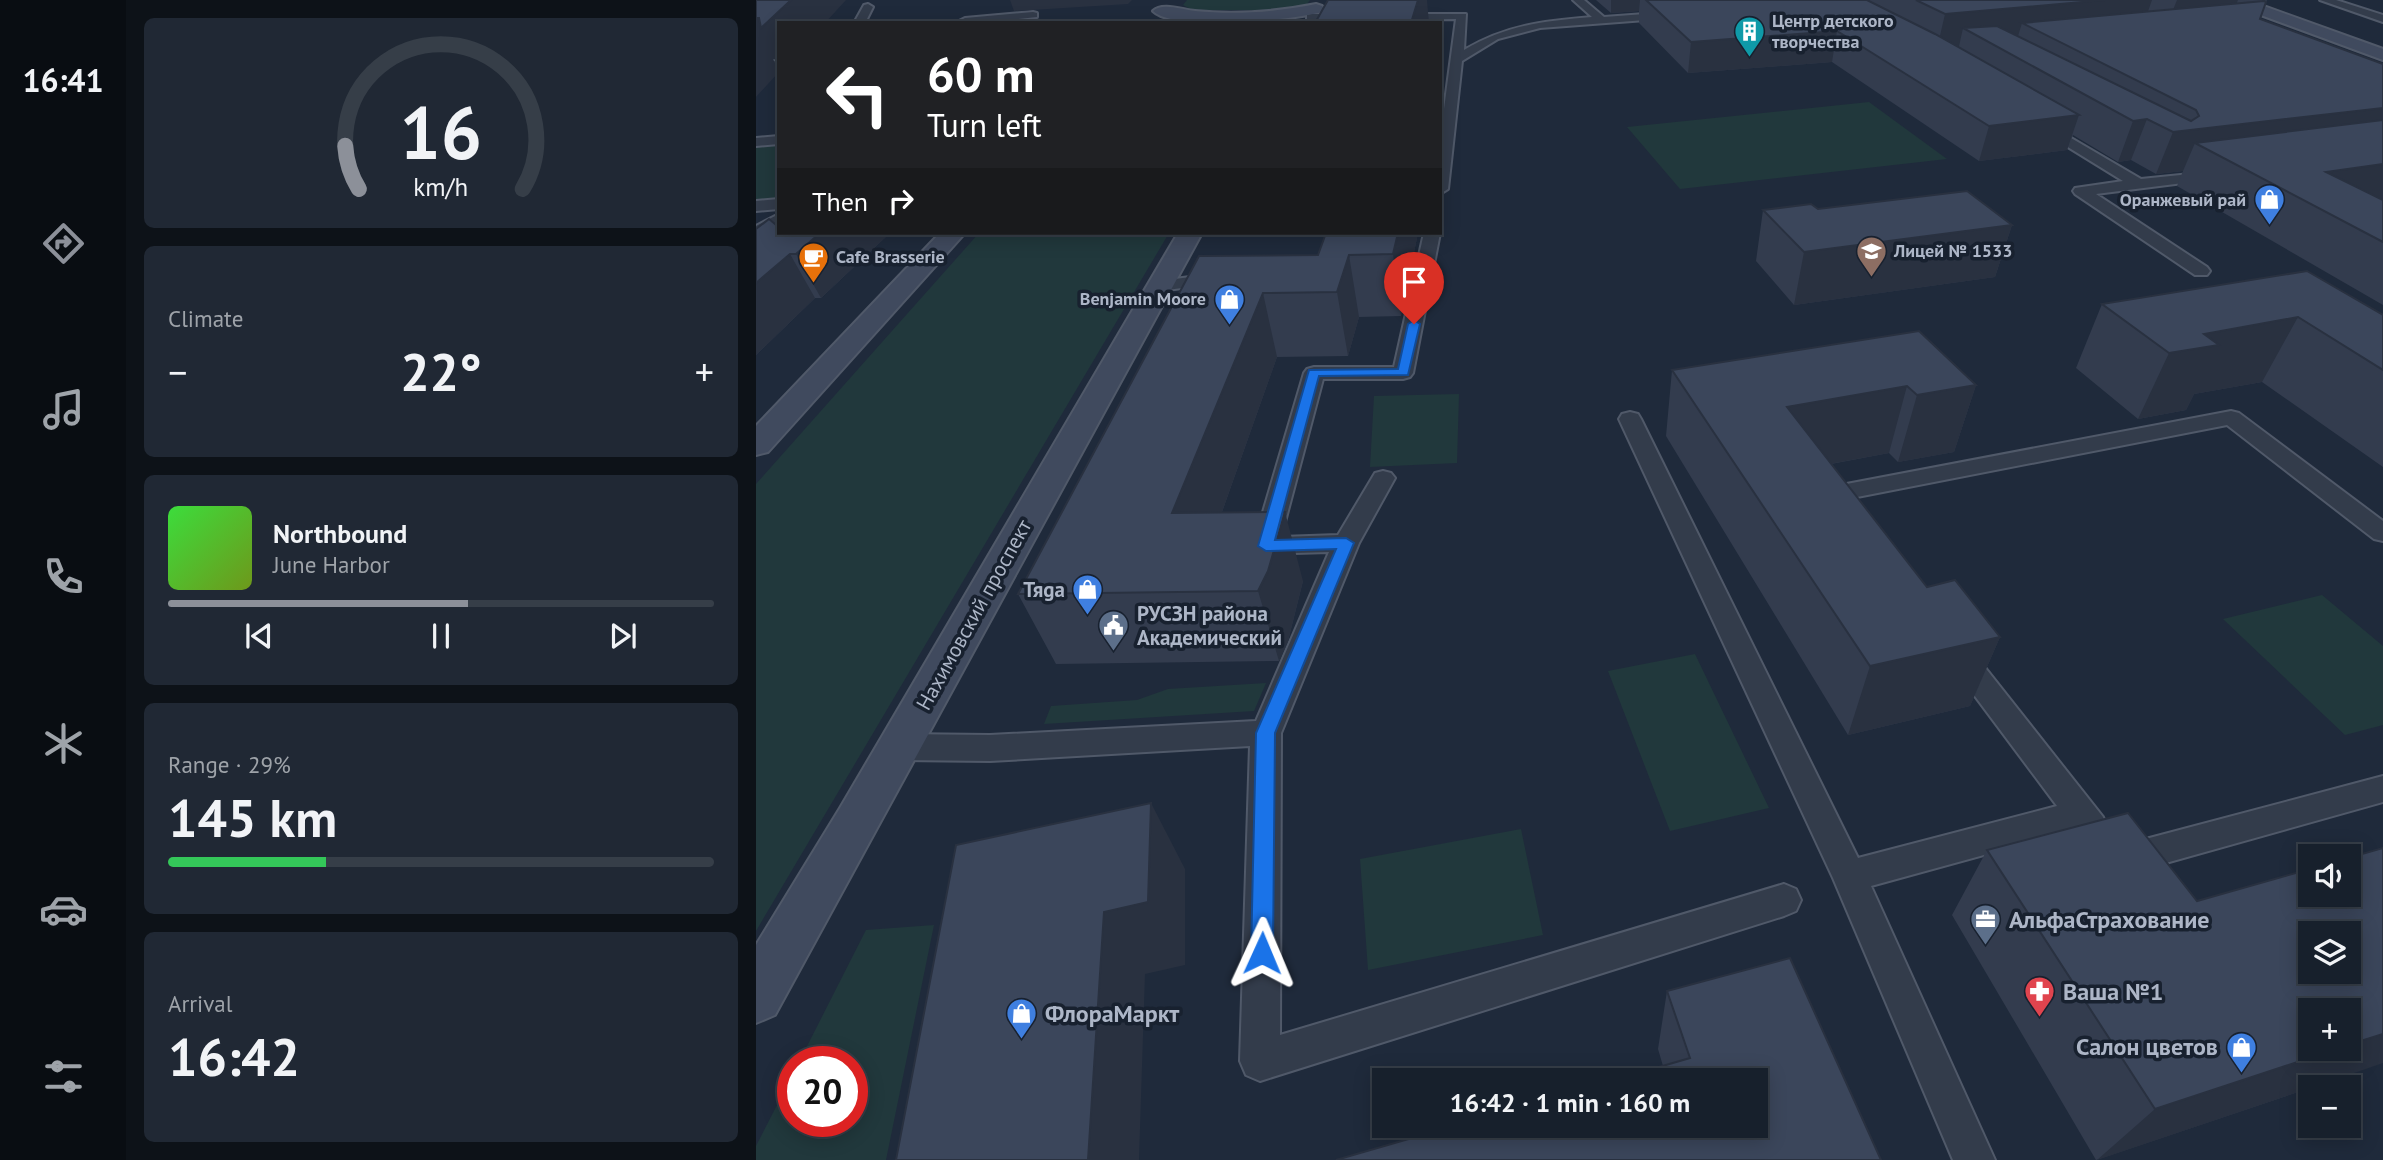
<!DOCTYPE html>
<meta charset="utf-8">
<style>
body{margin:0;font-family:"PT Sans",sans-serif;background:#202834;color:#f1f3f6;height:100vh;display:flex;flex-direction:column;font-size:26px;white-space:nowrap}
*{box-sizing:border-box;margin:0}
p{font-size:23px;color:#9ea3a9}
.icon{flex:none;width:38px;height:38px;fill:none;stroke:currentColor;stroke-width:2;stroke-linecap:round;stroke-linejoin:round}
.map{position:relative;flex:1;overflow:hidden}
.details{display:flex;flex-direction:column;gap:18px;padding:18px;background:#0d1218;width:630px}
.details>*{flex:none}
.banner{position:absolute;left:21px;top:21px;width:665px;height:214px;border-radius:0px;box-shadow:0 4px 18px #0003,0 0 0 2px #363e48;background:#202124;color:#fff;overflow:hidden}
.tools{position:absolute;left:1542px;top:844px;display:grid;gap:14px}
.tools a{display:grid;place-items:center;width:63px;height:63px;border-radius:0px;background:#17202c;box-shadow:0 4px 18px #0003,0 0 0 2px #363e48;font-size:35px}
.speed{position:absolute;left:21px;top:1046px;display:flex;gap:14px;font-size:35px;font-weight:700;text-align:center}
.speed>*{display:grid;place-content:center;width:91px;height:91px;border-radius:50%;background:#17202c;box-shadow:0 4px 18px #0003,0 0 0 2px #363e48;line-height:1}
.speed .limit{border:10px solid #d22;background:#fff;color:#111}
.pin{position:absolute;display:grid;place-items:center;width:60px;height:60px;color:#fff;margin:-72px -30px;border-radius:50% 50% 50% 0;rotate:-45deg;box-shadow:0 0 7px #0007}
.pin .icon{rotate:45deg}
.me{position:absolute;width:77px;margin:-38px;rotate:1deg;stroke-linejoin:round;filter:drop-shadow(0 0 5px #0008)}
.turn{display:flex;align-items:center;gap:24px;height:147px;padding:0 35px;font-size:32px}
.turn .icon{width:91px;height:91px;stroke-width:2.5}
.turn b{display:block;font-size:49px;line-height:60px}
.then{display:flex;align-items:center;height:66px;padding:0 35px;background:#0003;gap:14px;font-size:26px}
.big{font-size:52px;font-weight:800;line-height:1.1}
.details .widget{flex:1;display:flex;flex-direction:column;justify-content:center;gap:10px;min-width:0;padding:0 24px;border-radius:10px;background:#202834}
.details .dial{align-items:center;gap:0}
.dial svg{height:182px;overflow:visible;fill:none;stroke:#363e48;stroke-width:7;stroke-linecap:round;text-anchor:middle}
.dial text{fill:#f1f3f6;stroke:none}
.song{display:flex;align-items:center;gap:21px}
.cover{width:84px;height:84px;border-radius:10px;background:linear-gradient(135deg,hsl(120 70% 55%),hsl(80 70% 35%))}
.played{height:7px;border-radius:4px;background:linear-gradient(90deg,#8c9099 55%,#363e48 55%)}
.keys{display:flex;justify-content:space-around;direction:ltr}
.heat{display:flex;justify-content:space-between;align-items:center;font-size:38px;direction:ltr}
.charge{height:10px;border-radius:5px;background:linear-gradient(90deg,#34c759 29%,#363e48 0)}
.trip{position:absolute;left:616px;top:1068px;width:396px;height:70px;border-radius:0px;background:#17202c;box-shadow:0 4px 18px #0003,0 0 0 2px #363e48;font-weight:800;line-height:70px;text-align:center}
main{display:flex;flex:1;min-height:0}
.tab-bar{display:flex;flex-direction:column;width:126px;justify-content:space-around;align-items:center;background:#090d12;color:#9ea3a9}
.tab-bar .icon{width:49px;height:49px}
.tab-bar .current{color:#8c9099}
.tab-bar b{font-size:32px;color:#f1f3f6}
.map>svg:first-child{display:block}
</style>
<main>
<nav class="tab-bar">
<b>16:41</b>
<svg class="icon current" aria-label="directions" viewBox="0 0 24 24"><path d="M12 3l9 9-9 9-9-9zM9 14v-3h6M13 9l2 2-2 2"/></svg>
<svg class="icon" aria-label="music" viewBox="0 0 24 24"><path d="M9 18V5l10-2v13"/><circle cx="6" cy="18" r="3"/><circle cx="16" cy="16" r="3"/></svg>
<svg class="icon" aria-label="phone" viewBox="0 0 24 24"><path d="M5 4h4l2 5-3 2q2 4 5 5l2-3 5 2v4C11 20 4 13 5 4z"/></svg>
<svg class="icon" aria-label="climate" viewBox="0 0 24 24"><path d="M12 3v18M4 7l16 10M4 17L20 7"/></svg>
<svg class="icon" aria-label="car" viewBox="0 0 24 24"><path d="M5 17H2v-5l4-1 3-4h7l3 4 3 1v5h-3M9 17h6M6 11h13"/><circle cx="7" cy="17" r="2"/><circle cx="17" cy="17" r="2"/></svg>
<svg class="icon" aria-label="filters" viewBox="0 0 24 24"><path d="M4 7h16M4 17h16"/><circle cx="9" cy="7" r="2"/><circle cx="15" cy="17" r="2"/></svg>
</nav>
<section class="details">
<div class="widget dial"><svg viewBox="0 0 100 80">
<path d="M14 69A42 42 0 1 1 86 69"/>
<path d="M14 69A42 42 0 0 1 8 50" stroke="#8c9099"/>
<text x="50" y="56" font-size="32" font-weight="700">16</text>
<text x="50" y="72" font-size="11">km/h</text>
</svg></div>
<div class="widget"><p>Climate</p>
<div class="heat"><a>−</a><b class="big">22°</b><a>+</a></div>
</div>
<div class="widget">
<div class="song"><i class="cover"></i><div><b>Northbound</b><p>June Harbor</p></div></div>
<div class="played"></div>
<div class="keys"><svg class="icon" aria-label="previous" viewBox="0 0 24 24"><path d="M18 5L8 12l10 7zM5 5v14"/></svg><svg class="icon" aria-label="pause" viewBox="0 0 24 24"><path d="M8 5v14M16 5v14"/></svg><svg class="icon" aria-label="next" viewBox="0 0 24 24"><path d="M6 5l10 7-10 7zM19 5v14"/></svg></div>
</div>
<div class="widget"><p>Range · 29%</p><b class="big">145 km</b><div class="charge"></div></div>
<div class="widget"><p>Arrival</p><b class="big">16:42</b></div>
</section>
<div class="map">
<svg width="1627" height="1160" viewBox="0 0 1627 1160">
<rect width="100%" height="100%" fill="#1f2a3b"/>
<path fill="#21383c" d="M431 0H554L551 4 533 10H436L427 5Z
M1113 102 1191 159 924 189 871 127Z
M23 145V198L0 200V147Z
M223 233H413L0 931V484Z
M703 394 701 463 614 467 618 396Z
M1566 595 1627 646V725L1589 735 1467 619Z
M939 654 1013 808 914 831 852 671Z
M510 683 498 711 288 724 295 706 381 700 412 689Z
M765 829 787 935 612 970 604 859Z
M178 925 130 1160H0V1146L37 1074V1122H96V1062H43L110 930Z"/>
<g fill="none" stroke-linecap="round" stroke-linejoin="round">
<defs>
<path id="lane" d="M817 0H828L848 17 916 12 921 15 916 18 784 28 742 39 706 61 692 189 684 194V139L700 19 637 20 632 17 637 14H710L708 50C750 25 788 21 836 17Z
M1564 0H1580L1627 15V22Z
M112 4 117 7 109 23H98L108 5Z
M277 12 281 13V17L227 23 203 21 209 18Z
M555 14H599L604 17 599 20 551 19V15Z
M23 61V69L0 70V62Z
M1286 121 1385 179 1464 171 1467 174 1459 179 1340 194 1451 267 1454 271 1451 275H1439L1319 194 1317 191 1319 188 1367 181 1281 128 1279 125Z
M23 136V144L0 146V138Z
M23 199V209L0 211V201Z
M23 214V226L0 238V226Z
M668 233H684L657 373 654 377 647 379H567L525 537 582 535 619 473 627 471 635 473 639 478 603 543 525 733 524 1035 1028 884 1040 889 1045 900 1040 911 1028 916 504 1081 490 1075 484 1061 494 746 234 761 144 760 133 756 129 747 133 738 144 734 234 735 500 721 573 552 510 554 501 552 497 546 548 373 551 369 558 367H638Z
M464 273 473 278 470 282 404 291 395 286 404 281Z
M1475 411 1483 413 1627 521V541L1618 539 1471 425 1096 498 1103 508 1100 514C1082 518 1077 507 1068 494L1072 489 1080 486Z
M874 412 882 414 885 419 1102 858 1301 806 1192 660 1188 653 1192 646 1202 642 1212 646 1347 817 1351 827 1347 837C1334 842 1326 842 1319 830L1115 886 1239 1160H1197L1077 878 863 419 866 414Z
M1627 776V802L1367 875 1355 871 1350 860 1355 849 1367 845Z"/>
<path id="secondary" d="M1469 0H1491L1627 49V60L1472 3Z
M560 4 566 6 568 9 566 12C536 20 418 32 397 11 406 2 427 10 439 11 480 15 520 12 560 4Z
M184 233H209L12 452 0 455V426Z
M422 233H446L19 1015 0 1023V945L84 808Z"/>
</defs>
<use href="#lane" stroke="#505969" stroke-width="4"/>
<use href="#secondary" stroke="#505969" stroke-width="4"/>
<use href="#lane" fill="#333c4b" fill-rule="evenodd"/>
<use href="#secondary" fill="#404a5e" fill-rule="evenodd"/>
</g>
<path fill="#333c4e" d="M840 0H1511L1504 19 1627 64V305L1421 186 1427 171 1400 174 1375 160 1362 162 1317 135 1311 150 1223 161 1076 62 932 73 883 23V11L855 13Z
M1062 209 1256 225 1239 277 1038 305 1000 261 1007 210Z
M19 224 134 233 65 298H59L0 355V229Z
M662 233 645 316 603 317 592 356 521 357 466 512 547 581 532 641 523 661 300 664 262 594 443 256 562 255Z
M1346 304 1627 315V467L1506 382 1438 394 1430 410 1382 419 1320 368Z
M916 370 1220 385 1198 452 1142 462 1133 453 1075 464 1171 587 1244 637 1214 706 1092 735 910 436Z
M1231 850 1554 1087V1088L1340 1160 1196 915Z
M911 991 1125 1160 907 1066 902 1049Z"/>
<path fill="#293140" d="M35 0H90L69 23H23V63L20 59H17L23 72 0 97V18Z
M254 0H376L372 4 258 11Z
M662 0H671L673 23H655Z
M855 0H884L883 11 855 13Z
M1349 0H1396L1384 34 1266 23 1259 46 1207 28 1202 51 1180 53 1189 14Z
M1421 0H1482L1471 27 1408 32Z
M1081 31 1076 62 932 73 935 42Z
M1627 108V146L1439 143 1427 171 1400 174 1417 132Z
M1323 115 1311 150 1223 161 1233 126Z
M1391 119 1375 160 1362 162 1377 121Z
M1627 164V204L1570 172Z
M1256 225 1239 277 1038 305 1048 252Z
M64 233H134L65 298 40 254Z
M642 233H662L645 316 637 254Z
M34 254 59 298 0 355V283Z
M593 255 603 317 592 356 581 292Z
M507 293 521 357 441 582 416 513Z
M1542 317 1506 382 1438 394 1430 410 1382 419 1413 353 1448 334Z
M1220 385 1198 452 1142 462 1161 395Z
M1151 386 1133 453 1019 474 1031 407Z
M529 512 547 581 532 641 523 661 502 591Z
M1244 637 1214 706 1092 735 1114 666Z
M395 803 429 869V965L389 974 383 1160H332L348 912Z
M1627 1034V1063L1558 1087H1554V1088L1341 1160 1399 1109 1584 1048H1592V1045Z"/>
<path fill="#3b465b" stroke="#293140" stroke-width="2" fill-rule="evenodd" d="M0 0H35L5 28 3 18H0Z
M572 0H662L655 23H559Z
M890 0H1111L1179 34 1323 115 1233 126 1081 31 935 42Z
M1160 0H1349L1189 14Z
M1508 1 1510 2 1504 19 1627 64V108L1417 132 1391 119 1377 121 1207 28 1241 26 1435 121 1443 116 1440 110 1266 23Z
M1627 120V164L1570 172 1627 200V242L1439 143Z
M1211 191 1256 225 1048 252 1007 210 1055 204 1062 209Z
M13 219 19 224 23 221V233H64L40 254H34L0 283V229Z
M570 233H642L637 254 593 255 581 292 507 293 416 513 529 512 512 571 502 591 262 594 443 256 562 255Z
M1551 271 1627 315V370L1542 317 1448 334 1463 345 1413 353 1346 304Z
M1163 331 1220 385 1161 395 1151 386 1031 407 1171 587 1199 580 1244 637 1114 666 916 370Z
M395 803 392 902 348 912 332 1160H140L200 845Z
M1372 813 1441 901 1554 869V894H1592V858L1627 848V1034L1592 1045V1010H1554V1048H1584L1399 1109 1231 850ZM1554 933H1592V971H1554Z
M1034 958 1125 1160H580L701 1125H999V1080H858L934 1058 911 991Z"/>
<path fill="#1a73e8" stroke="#114b97" stroke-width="2" d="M658 320 664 324 652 375 563 376 519 540 590 538 598 543 519 733 517 953 514 961 506 964 498 961 495 953 500 733 580 549 510 551 502 546 553 370 642 369 652 324Z"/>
<defs>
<symbol id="building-pin" viewBox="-11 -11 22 30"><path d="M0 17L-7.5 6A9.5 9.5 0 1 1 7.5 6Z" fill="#0f9aa8" stroke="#18212f"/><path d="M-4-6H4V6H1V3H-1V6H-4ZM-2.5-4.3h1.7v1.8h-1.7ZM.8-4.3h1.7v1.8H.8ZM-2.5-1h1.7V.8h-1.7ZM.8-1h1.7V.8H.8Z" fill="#fff"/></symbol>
<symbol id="shop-pin" viewBox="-11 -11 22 30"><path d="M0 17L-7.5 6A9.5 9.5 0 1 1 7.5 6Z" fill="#3f7fe0" stroke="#18212f"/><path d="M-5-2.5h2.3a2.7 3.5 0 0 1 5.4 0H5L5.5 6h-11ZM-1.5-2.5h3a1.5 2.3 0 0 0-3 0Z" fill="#fff"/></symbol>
<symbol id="school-pin" viewBox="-11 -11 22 30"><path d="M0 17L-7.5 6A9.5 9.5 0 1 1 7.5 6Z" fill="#8d6e63" stroke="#18212f"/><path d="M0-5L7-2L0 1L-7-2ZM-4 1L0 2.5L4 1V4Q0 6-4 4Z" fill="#fff"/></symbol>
<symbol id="cafe-pin" viewBox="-11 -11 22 30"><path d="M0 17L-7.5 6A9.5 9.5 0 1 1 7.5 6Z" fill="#e8710a" stroke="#18212f"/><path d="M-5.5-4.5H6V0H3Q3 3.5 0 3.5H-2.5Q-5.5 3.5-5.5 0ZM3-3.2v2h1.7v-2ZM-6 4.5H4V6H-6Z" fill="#fff"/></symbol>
<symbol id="civic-pin" viewBox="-11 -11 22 30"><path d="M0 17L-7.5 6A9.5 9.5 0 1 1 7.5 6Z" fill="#5c6f8a" stroke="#18212f"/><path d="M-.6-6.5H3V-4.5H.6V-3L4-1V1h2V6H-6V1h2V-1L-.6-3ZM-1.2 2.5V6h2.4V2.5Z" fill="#fff"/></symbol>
<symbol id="office-pin" viewBox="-11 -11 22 30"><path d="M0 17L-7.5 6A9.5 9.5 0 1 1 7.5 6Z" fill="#5c6f8a" stroke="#18212f"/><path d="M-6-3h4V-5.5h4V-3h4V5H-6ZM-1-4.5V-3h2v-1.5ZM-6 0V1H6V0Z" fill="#fff"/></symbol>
<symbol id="pharmacy-pin" viewBox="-11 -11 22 30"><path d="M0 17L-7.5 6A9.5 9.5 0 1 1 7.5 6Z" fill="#e0444e" stroke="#18212f"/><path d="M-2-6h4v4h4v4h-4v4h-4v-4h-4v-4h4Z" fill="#fff"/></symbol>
</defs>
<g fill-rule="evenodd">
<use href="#building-pin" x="976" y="14" width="35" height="47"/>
<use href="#shop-pin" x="1496" y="182" width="35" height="47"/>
<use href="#school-pin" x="1098" y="234" width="35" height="47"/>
<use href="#cafe-pin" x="40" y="240" width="35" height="47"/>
<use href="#shop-pin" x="456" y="282" width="35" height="47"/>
<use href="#shop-pin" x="314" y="572" width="35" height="47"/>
<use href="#civic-pin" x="340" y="608" width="35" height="47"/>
<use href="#office-pin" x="1212" y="902" width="35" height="47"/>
<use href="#pharmacy-pin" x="1266" y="974" width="35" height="47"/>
<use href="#shop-pin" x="248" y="996" width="35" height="47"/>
<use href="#shop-pin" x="1468" y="1030" width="35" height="47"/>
</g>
<g text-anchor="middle" stroke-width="7" stroke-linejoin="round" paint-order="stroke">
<g font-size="18" font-weight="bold" fill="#adb6c7" stroke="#18212f" text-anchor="start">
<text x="1016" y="27">Центр детского<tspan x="1016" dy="21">творчества</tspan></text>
<text x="1490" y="206" text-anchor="end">Оранжевый рай</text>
<text x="1138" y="257">Лицей № 1533</text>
<text x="80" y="263">Cafe Brasserie</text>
<text x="450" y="305" text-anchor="end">Benjamin Moore</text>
</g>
<g font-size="21" font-weight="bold" fill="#adb6c7" stroke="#18212f" text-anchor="end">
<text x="309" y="597">Тяga</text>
<text x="381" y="621" text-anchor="start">РУСЗН района<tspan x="381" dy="24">Академический</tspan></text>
</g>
<g font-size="21" fill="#adb6c7" stroke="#18212f">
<text transform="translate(218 615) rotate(-61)" y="7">Нахимовский проспект</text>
</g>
<g font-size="24" font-weight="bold" fill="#adb6c7" stroke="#18212f" text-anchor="start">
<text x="1253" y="928">АльфаСтрахование</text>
<text x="1307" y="1000">Ваша №1</text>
<text x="289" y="1022">ФлораМаркт</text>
<text x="1462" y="1055" text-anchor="end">Салон цветов</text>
</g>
</g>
</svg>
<div class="tools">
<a><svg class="icon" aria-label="sound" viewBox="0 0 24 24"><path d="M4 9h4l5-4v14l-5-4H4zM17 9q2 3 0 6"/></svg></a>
<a><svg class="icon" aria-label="layers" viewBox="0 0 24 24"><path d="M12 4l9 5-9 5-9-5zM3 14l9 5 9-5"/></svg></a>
<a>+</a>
<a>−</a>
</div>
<div class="speed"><div class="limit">20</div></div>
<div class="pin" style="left:658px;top:324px;background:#d93025"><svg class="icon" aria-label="arrive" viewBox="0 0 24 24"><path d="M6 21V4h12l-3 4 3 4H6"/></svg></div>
<svg class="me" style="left:506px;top:953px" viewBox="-20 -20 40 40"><path d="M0-17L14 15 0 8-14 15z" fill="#1a73e8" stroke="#fff" stroke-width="4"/></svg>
<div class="trip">16:42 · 1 min · 160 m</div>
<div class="banner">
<div class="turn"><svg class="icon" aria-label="left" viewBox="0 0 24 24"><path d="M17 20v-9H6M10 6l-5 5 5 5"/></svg><div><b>60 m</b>Turn left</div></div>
<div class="then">Then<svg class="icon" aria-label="right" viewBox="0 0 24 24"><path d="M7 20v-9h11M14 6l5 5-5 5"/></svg></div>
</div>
</div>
</main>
